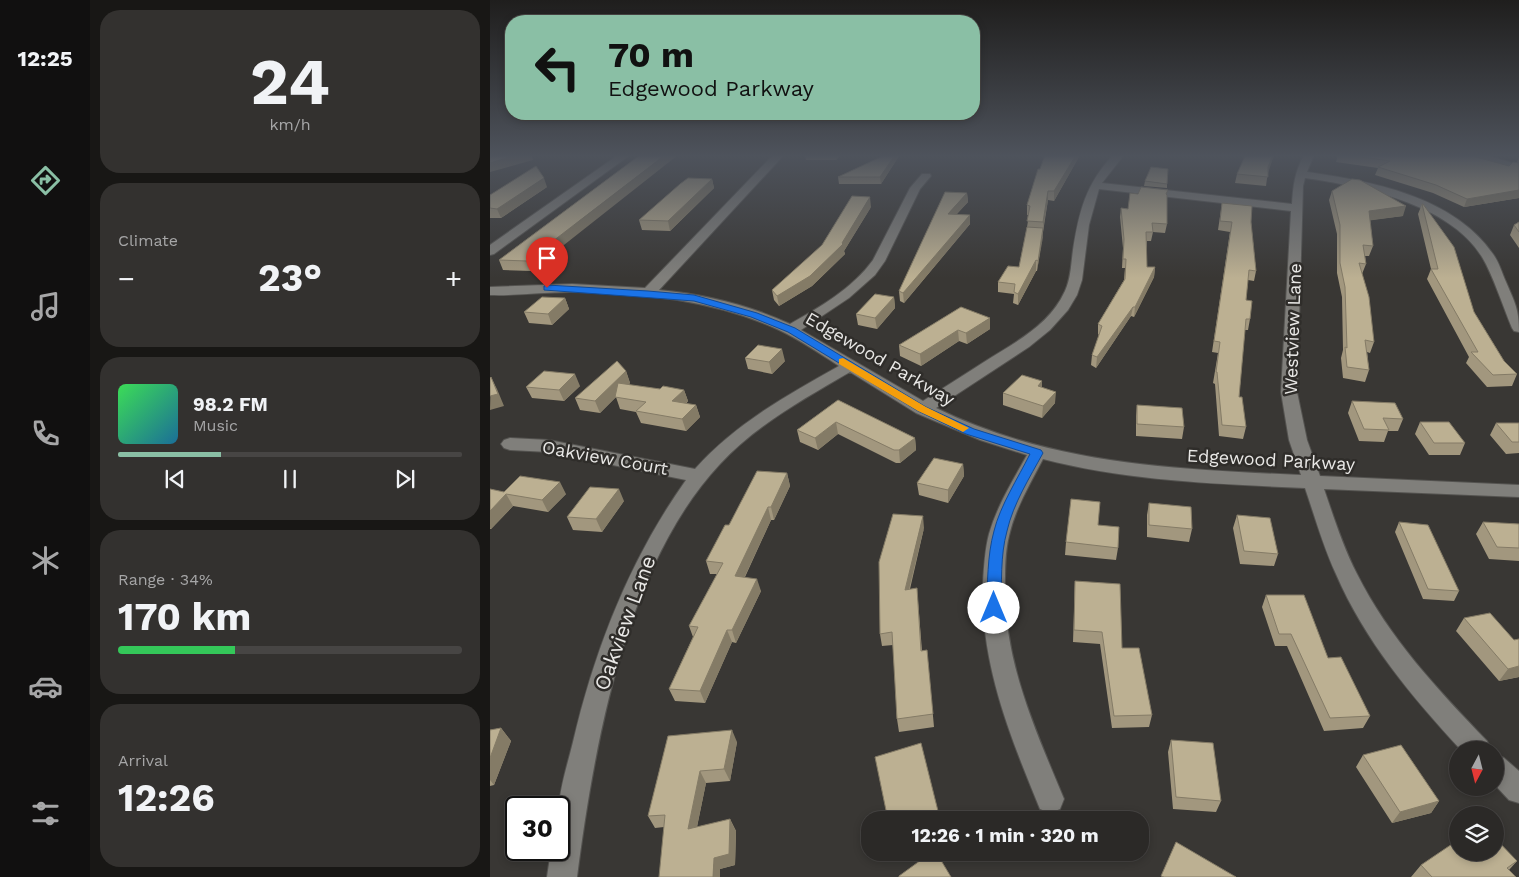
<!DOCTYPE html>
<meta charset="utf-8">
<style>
body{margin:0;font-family:"Work Sans",sans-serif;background:#33312f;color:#f1f3f6;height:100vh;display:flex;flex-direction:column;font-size:19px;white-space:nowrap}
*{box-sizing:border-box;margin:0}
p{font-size:16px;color:#a6a6a7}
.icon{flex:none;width:28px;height:28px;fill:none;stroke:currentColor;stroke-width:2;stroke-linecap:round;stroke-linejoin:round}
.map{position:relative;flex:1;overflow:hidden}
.panel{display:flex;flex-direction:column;gap:10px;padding:10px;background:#181715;width:400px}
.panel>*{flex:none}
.guide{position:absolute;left:15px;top:15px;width:475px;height:105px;border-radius:20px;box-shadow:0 2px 8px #0003,0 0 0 1px #474544;background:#8abfa5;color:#111;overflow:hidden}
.needle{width:32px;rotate:187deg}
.controls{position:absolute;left:959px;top:741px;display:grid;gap:10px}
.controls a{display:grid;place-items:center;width:55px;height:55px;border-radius:50%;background:#2b2927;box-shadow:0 2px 8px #0003,0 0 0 1px #474544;font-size:25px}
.speed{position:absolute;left:15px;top:796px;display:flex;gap:10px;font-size:25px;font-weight:700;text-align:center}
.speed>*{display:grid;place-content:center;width:65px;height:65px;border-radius:50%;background:#2b2927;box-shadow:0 2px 8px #0003,0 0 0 1px #474544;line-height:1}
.speed .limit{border:2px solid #111;border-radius:8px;background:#fff;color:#111}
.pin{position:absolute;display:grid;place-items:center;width:42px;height:42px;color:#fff;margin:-51px -21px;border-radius:50% 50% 50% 0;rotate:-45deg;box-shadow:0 0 5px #0007}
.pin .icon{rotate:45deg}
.me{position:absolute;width:55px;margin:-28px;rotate:0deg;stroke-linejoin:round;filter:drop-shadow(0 0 4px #0008)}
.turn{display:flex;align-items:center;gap:18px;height:105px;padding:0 20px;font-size:22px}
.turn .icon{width:65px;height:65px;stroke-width:2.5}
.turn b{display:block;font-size:35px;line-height:42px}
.big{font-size:38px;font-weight:700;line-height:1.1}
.panel .tile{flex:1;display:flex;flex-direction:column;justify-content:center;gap:8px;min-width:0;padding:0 18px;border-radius:20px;background:#33312f}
.panel .dial{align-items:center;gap:0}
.dial b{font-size:65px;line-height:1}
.song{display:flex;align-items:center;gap:15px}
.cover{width:60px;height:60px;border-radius:8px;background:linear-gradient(135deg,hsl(130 70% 55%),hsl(200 70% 35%))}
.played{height:5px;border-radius:2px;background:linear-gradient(90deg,#8abfa5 30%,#474544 30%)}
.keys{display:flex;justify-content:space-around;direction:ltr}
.heat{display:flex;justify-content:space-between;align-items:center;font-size:28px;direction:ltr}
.charge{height:8px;border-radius:4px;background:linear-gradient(90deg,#34c759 34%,#474544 0)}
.trip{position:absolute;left:371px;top:811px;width:288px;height:50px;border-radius:20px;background:#2b2927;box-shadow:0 2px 8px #0003,0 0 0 1px #474544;font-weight:700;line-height:50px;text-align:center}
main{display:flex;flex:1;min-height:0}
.tabs{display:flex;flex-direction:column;width:90px;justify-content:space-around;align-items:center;background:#111010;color:#a6a6a7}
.tabs .icon{width:35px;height:35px}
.tabs .current{color:#8abfa5}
.tabs b{font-size:22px;color:#f1f3f6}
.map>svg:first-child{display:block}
</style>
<main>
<nav class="tabs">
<b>12:25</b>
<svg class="icon current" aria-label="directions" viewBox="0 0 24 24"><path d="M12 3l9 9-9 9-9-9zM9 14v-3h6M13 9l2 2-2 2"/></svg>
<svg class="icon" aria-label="music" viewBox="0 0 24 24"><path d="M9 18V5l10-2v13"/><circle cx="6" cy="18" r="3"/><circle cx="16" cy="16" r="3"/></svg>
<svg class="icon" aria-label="phone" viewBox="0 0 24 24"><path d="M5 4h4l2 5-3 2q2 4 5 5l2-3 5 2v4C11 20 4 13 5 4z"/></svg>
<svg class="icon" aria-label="climate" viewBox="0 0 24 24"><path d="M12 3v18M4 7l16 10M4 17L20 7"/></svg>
<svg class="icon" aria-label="car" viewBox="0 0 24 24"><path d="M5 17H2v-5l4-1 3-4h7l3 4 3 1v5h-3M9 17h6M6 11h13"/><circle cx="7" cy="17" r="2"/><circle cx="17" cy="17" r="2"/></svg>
<svg class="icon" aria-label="filters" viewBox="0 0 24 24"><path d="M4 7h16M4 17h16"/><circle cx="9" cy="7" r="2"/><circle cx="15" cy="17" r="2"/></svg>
</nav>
<section class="panel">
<div class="tile dial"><b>24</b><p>km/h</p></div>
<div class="tile"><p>Climate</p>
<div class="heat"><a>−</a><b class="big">23°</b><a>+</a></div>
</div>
<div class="tile">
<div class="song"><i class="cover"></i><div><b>98.2 FM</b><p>Music</p></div></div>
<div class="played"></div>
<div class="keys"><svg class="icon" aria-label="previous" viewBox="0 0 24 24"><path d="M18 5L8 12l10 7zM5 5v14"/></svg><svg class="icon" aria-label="pause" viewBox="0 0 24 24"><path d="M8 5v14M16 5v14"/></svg><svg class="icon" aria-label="next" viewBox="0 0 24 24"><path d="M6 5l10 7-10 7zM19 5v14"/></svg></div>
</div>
<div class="tile"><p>Range · 34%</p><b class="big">170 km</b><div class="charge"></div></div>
<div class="tile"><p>Arrival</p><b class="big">12:26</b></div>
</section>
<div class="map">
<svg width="1029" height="877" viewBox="0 0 1029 877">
<rect width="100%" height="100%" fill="#393734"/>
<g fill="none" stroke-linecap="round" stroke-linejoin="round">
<defs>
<path id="minor" d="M128 155H140L4 254 0 255V245Z
M283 155H294L169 290C213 294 259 305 300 324 330 307 362 289 383 260L420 188 432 174H440L441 176 430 189 395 261 385 275 359 298 311 330 433 401C453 388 474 375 494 362 524 343 560 325 575 291 581 278 581 264 583 250 589 211 596 184 623 155H634L612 183 802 204C803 186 805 171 814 155H824L817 172C881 181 963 196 1003 254 1009 262 1012 273 1016 282 1025 303 1029 309 1029 332L1024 331 1022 328C1013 307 1003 275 992 257 960 204 872 186 815 178L813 186 807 392 817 440 830 476 1029 485V497L834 489C844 518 853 547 867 574 899 638 948 690 997 741L1001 750H971C922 697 875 641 846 574 833 546 825 517 815 488 727 484 638 481 553 459 540 484 525 509 519 536 515 552 515 569 515 585 514 662 545 729 574 799L570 809 560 813 550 809C520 736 490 663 493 583 494 566 495 549 499 534 507 506 523 480 537 455L490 440 426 413 360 372C314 399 266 425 230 464 136 564 104 745 87 877H57L61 850H69C69 836 68 822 69 808 70 786 78 763 83 742 105 648 140 559 196 480L59 452 20 450 14 448 11 444 14 440 20 438 59 440 205 469C245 424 297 395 349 366 329 353 309 339 287 329 223 300 149 292 80 292 53 292 26 296 0 295V287L82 284 155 288ZM609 189 801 211 791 392 799 440 811 475C683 469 563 465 446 408L539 347 560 330 578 310 587 295 592 280 599 225Z
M980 155H996L1029 165V171Z
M1005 754 1014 758 1029 771V803L1019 800 1005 785Z"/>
</defs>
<use href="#minor" stroke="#545350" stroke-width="2"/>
<use href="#minor" fill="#807f7b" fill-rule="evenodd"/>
</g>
<path fill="#a2977e" d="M150 155 41 271 13 270 9 260Z
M315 155H351L346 160H316Z
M395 155H409V156L391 184H349L348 177Z
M555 155H590L564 201 558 200 547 271H546L528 305 523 303 524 294 508 292V282L529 267 537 227 539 215H537V205Z
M784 155 778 171 776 186 745 183 747 174 758 156Z
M848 155H979L1019 166 1028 163 1027 162 1029 157V198L974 207 943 193 885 175 888 168 846 162Z
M222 179 224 188 180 231 152 230 149 220Z
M655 181 677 184V188L654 186Z
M57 187 11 218H0V195Z
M842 191 913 216 880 220 883 246 879 256H875L876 264 872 274 884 342 880 353 877 352 879 370 875 382 853 378 851 358 853 350 852 297 847 273V234L839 200Z
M477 193 478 202 466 214 480 224 414 303 410 301 409 291Z
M677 195V224L675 233 663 232 661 241H657V267H665L664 277 644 317 641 316 606 368 601 365 602 355 609 335 608 334V324L634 280 635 268H632L633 248 630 217 631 208 638 209Z
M732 203 761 222 766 271 764 281 758 280 756 300 760 319 758 330H755L749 397 756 427 753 439 729 436 725 384 723 383 728 353 722 352 740 232 728 230Z
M932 204 984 312 1014 361 1027 374 1022 386 997 387 976 363 979 357 937 279 941 269 928 214Z
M381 207 354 251 355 254 322 286 289 306 284 300 282 290Z
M1029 222V248L1020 235 1024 225Z
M404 297 405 308 387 329 368 325 366 314Z
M75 298 79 309 62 325 39 323 34 312Z
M471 307 500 329 477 344 469 341 431 366 410 356 409 345Z
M255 358 295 361 282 374 258 369Z
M136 371 140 383 138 385 170 389 194 390 198 401 196 404 206 405 210 417 196 431 151 423 146 412 130 409 126 397 110 413 90 410 85 398Z
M90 386 74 401 42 398 36 387Z
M513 393 565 403 552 418 513 405Z
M348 400 425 438 426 450 410 463H406L348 434 328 450 310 442 307 430Z
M862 401 913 419 908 431H898L894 442 869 441 858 413Z
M647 405 694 427 692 439 646 436V416Z
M930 422 975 443 970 455H939L925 434Z
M1006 423H1029V453L1016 454 1000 435Z
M473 464 474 476 458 503 429 495 427 483Z
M297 473 300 486 284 520H281L255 577 271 591 246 643 242 642 215 703 185 701 179 689 203 637 199 626 227 574H220L216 561 239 525Z
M0 489 14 492 76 494 58 512 23 506 1 529H0Z
M134 501 112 532 83 530 77 517Z
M659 503 702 529 699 542 657 537V515Z
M747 515 788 554 784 566 750 564 743 528Z
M909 522 969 591 964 601 933 599 905 532Z
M993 522 1029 524V561L999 559 986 534Z
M608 525 628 548 626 560 575 555 576 542Z
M434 528 420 589 428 601 432 651 437 650 444 727 409 732 407 719 403 645 392 646 390 634Z
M585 581 632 648 662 715 659 727 622 728 610 644 583 642Z
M776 595 838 658 880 716 873 728 834 731 797 646H785L772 607Z
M974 618 1024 640 1029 639V677L1009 681 966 631Z
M11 728 21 741 4 785 0 786V730Z
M178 736 247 742 240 781 216 783 207 827 240 819 246 831 245 865 230 869 174 827 165 828 158 816Z
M681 740 731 801 726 812 683 809 678 752Z
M873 755 949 801 941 813 902 823 866 767Z
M1027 861 1019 870 1026 877H921L931 865Z"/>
<path fill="#847b66" d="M26 155H42L43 160 0 172V163Z
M175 155H188L41 271 37 261Z
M345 155H351L346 160Z
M405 155H409V156L391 184 390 177Z
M586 155H590L564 201V191Z
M783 155H784L777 176 778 167Z
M54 178 57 187 11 218 7 209Z
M222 179 224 188 180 231 178 221Z
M1029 190V198L974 207 977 199Z
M558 191V200L553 228V237L547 271 548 261 553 232V222Z
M477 193 478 202 459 223 458 214Z
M380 197 381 207 354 251 355 254 322 286 289 306 287 296 352 243Z
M916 206 913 216 876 221 879 211Z
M480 215V224L414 303 413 293Z
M546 260V271L528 305V294Z
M665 267 664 277 644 317 645 307Z
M404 297 405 308 387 329 385 318Z
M75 298 79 309 62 325 58 314Z
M643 307 641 316 606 368 607 357Z
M500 318V329L477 344 476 333Z
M468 330 469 341 431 366 430 354Z
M292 349 295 361 282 374 279 362Z
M136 371 140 383 110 413 105 401Z
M85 374 90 386 74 401 69 390Z
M1 377 7 389 14 406 0 410Z
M552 381V393L548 386Z
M194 390 198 401 186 413 182 401Z
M566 392 565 403 552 418 553 406Z
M206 405 210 417 196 431 192 419Z
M346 422 348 434 328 450 325 438Z
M425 438 426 450 410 463 409 450Z
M473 464 474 476 458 503V490Z
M297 473 300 486 284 520 281 507Z
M70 482 76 494 58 512 52 500Z
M129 489 134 501 112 532 106 519Z
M16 494 23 506 1 529 0 528V511Z
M278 507 281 520 249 589 245 576Z
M433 516 434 528 416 602 415 590Z
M267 579 271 591 246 643 242 630Z
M237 630 242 642 215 703 210 691Z
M1029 666V677L1009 681 1018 669Z
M11 728 21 741 4 785 0 780V758Z
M242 730 247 742 240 781 234 769Z
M210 771 216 783 204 841 198 829Z
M949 801 941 813 902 823 910 812Z
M448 811 449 820H418Z
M240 819 246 831 245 865 230 869V877H223L224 858Z"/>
<path fill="#bcb092" stroke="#847b66" d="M0 155H26L0 163Z
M150 155H175L37 261 9 260Z
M395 155H405L390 177H348Z
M555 155H586L564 191H558L553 222 537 221 540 206 537 205 548 169H550Z
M759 155H783L778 167V177L747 174 755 156H758Z
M857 155H979L1019 166 1023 162 1029 163V190L977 199 946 185 888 167 900 161Z
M46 166 54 178 7 209 0 208V195Z
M661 167 678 169 677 184 655 181Z
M198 178 222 179 178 221 149 220 190 184Z
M862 179 870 180 916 206 879 211 883 246 873 245 876 264 869 263 879 297 884 342 875 340 879 370 857 367 855 347 857 348 855 287 850 263V225L842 191Z
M651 187 678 190 676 194 677 195V224L662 223 663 232H656L657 267H665L645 307H643L607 357 602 355 612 326 608 324 635 279 636 259H633L634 239 631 208 638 209 640 193 648 194Z
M455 192 477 193 458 214 480 215 413 293 409 291Z
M362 196 380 197 352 243 353 244 320 276 287 296 282 290 332 245Z
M732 203 762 206 761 222 766 271 759 270 756 300 762 301 760 319H756L749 397H752L756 427 732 425 727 372H726L730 342 724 341 742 222 730 221Z
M932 204H933L964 247 984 312 1014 361 1027 374 1003 375 981 352H988L941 269H948Z
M1029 222V232L1024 225Z
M537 227 553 228 548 261 546 260 528 294 524 292 525 284 508 282 518 266 529 267Z
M385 294 404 297 385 318 366 314Z
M52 297 75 298 58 314 34 312Z
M471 307 500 318 476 333 468 330 430 354 409 345Z
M268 345 292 349 279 362 255 358Z
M127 361 136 371 105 401 85 398Z
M54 371 85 374 69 390 36 387Z
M532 375 552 381 548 386 566 392 553 406 513 393Z
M1 377 8 394 0 396V378Z
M128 383 170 389 173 386 194 390 182 401 206 405 192 419 146 411 156 402 125 397Z
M348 400 425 438 409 450H404L346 422 325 438 307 430Z
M862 401 905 403 913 419 893 418 899 430 874 429Z
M647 405 692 408 694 427 647 424Z
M930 422H959L975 443H944Z
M1006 423H1029V442H1022Z
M444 458 473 464 458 490 427 483Z
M267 471 297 473 281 507H278L245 576 267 579 242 630H237L210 691 179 689 208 627 199 626 233 563 216 561 235 525H239Z
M30 476 70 482 52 500 16 494 0 511V489L14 492Z
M100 487 129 489 106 519 77 517Z
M581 499 610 502 608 525 629 527 628 548 576 542Z
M659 503 701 507 702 529 659 525Z
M403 514 433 516 415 590 427 588 431 651 437 650 443 714 407 719 402 632 390 634 389 562Z
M747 515 780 518 788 554 754 551Z
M909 522 938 525 969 591 938 589Z
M993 522 1029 524V548L1007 547Z
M585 581 630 584 632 648H649L662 715 624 716 612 632 584 630Z
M776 595H814L838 658 851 657 880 716 840 718 801 634H789Z
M1000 613 1024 640 1029 639V666L1018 669 974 618Z
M11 728 0 758V730Z
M242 730 234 769 210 771 198 829 240 819 239 854 224 858 223 877H169L175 815 158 816 178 736Z
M681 740 723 743 731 801 686 797Z
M431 743 448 811 418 820H398L385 757Z
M911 745 949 801 910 812 873 755Z
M1005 838 1027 861 1017 868 1026 877H942L931 865 968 840V852H1005Z
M686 842 746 877H674L671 876Z
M442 852H446L461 877H409V876Z"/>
<linearGradient id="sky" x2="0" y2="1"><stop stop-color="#1f1e1d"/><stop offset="0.56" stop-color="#4e535c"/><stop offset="1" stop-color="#4e535c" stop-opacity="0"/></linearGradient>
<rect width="1029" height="278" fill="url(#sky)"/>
<path fill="#1a73e8" stroke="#114b97" d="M57 285 158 291 204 295 267 313 305 328 436 407 484 429 551 450 553 453C540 477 523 504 517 531 510 556 512 583 511 608L509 612 504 614 498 612 496 608C498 583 497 556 504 531 510 506 528 478 540 454L476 434 428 411 298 332 261 317 204 301 54 290V286Z"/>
<path fill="#f59e0b" d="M353 358 436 407 479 428 473 432 469 430 428 411 349 364V359Z"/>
<g text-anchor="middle" stroke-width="5" stroke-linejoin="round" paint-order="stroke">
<g font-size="18" fill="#e9e8e6" stroke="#2f2d2a">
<text transform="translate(803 329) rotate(-88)" y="6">Westview Lane</text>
<text transform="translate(390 359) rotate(30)" y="6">Edgewood Parkway</text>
<text transform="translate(115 458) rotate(10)" y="6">Oakview Court</text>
<text transform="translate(781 460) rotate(3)" y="6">Edgewood Parkway</text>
</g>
<g font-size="21" fill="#e9e8e6" stroke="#2f2d2a">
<text transform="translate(135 623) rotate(-70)" y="7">Oakview Lane</text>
</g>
</g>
</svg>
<div class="controls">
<a><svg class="needle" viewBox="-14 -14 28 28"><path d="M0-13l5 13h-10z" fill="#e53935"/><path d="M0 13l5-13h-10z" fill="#a6a6a7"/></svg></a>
<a><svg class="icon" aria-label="layers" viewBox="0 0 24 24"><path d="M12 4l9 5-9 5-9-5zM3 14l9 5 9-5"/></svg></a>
</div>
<div class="speed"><div class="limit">30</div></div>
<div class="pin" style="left:57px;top:288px;background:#d93025"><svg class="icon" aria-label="arrive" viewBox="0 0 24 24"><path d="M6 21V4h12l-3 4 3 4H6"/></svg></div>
<svg class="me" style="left:504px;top:608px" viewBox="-20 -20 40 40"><circle r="19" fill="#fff"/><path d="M0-13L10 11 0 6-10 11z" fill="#1a73e8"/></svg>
<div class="trip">12:26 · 1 min · 320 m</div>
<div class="guide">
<div class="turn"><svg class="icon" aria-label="left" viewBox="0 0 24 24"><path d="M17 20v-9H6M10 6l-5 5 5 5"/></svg><div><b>70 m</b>Edgewood Parkway</div></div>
</div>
</div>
</main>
